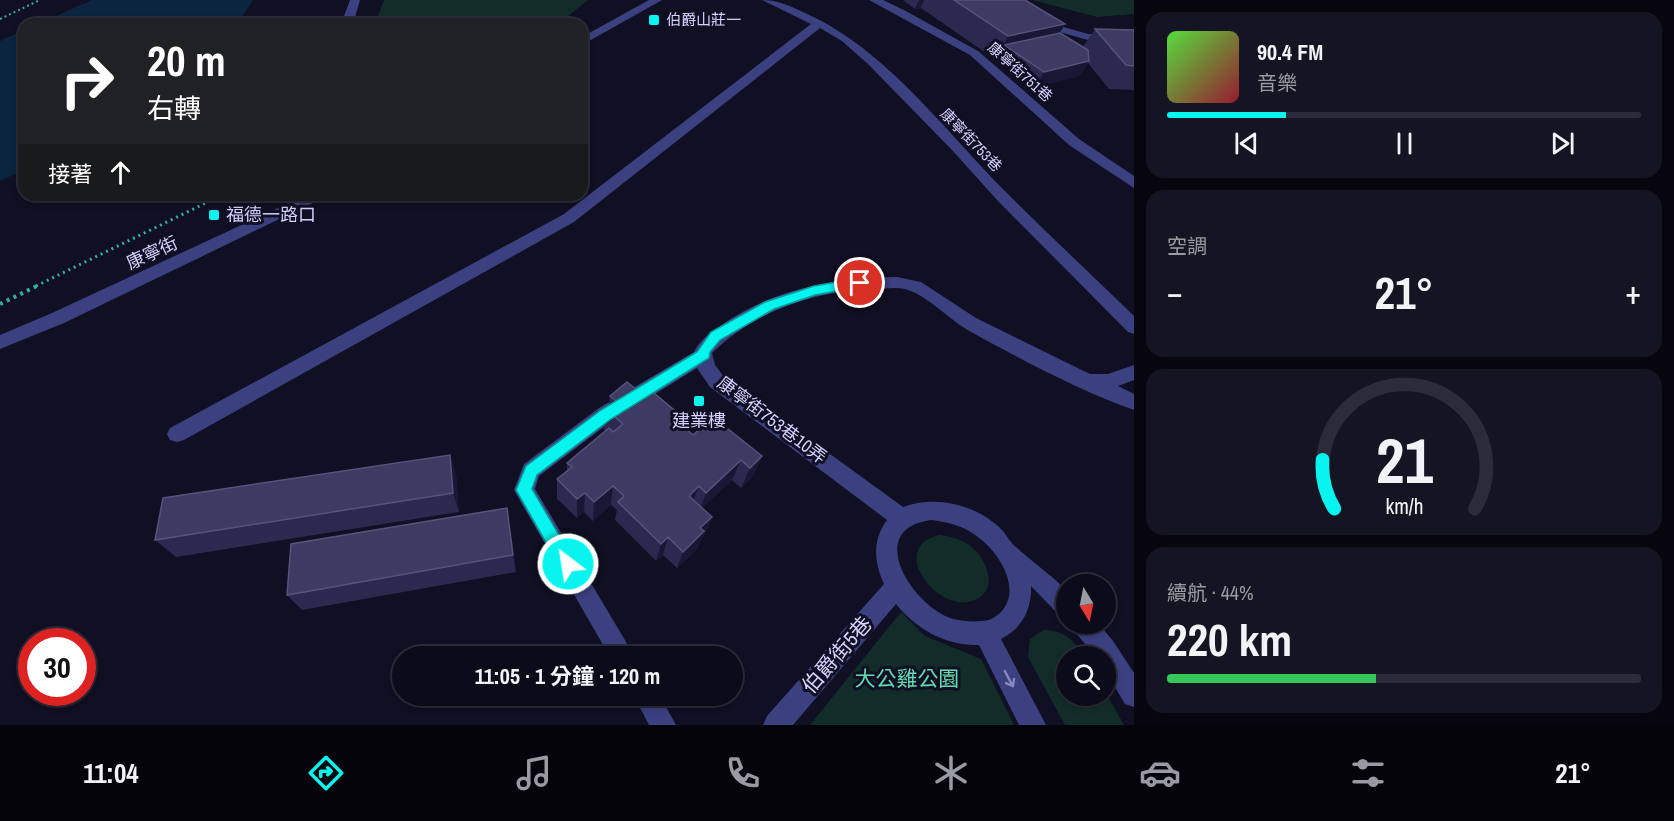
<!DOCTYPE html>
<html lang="zh-TW">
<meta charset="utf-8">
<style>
body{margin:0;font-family:"Archivo Narrow","Noto Sans TC",sans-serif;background:#151423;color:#f1f3f6;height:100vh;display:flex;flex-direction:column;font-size:22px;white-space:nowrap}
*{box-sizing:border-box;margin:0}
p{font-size:20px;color:#9a9ba2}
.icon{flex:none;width:33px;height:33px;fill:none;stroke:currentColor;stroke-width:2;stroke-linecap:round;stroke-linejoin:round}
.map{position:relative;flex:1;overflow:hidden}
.drawer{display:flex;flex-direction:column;gap:12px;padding:12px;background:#07060e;width:540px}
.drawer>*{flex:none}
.banner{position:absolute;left:18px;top:18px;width:570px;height:183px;border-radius:18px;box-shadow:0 3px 9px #0003,0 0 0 2px #2c2b39;background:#202124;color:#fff;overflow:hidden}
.needle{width:39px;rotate:170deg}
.tools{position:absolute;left:1056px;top:574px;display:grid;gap:12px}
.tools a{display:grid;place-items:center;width:60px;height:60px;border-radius:50%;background:#0c0b1a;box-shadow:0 3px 9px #0003,0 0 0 2px #2c2b39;font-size:30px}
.speed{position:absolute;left:18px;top:628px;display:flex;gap:12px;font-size:30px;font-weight:700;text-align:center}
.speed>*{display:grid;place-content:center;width:78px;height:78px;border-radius:50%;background:#0c0b1a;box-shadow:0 3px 9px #0003,0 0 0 2px #2c2b39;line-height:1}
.speed .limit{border:9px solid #d22;background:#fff;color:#111}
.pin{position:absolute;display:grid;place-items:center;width:51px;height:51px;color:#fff;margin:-26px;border:3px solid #fff;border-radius:50%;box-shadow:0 2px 6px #0007}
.me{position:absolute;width:66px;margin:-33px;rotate:329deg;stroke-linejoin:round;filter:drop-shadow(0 0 4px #0008)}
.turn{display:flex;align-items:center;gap:21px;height:126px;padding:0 30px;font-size:27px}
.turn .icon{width:78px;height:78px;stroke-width:2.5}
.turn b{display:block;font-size:42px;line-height:51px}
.then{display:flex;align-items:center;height:57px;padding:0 30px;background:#0003;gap:12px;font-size:22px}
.big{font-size:45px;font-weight:700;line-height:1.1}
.drawer .tile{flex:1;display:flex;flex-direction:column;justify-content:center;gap:9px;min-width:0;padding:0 21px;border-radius:18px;background:#151423}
.drawer .dial{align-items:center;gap:0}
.dial svg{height:156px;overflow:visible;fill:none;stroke:#2c2b39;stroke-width:7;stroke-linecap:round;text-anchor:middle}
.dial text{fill:#f1f3f6;stroke:none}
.song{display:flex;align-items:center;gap:18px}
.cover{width:72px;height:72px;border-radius:9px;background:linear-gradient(135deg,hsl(110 70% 55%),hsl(350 70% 35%))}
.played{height:6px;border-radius:3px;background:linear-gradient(90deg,#08f4ef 25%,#2c2b39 25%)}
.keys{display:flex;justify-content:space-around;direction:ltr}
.heat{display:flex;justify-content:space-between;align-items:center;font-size:33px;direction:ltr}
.charge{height:9px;border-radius:4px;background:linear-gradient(90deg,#34c759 44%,#2c2b39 0)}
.trip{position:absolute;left:392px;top:646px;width:351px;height:60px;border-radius:30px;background:#0c0b1a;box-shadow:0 3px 9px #0003,0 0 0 2px #2c2b39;font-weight:700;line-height:60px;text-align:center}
.menu{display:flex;height:96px;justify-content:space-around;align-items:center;background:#05040a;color:#9a9ba2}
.menu .icon{width:42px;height:42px}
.menu .current{color:#08f4ef}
.menu b{font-size:27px;color:#f1f3f6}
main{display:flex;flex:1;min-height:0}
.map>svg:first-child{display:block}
</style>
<main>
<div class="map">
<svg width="1134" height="725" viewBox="0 0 1134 725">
<rect width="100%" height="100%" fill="#100f23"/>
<path fill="#122d29" d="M384 0H588L558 24H375Z
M1032 0H1134V14L1097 17Z
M939 535C950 536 960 539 969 545 985 556 1000 587 977 599 941 619 885 548 939 535Z
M901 612 925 636 981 659 1014 725H810Z
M1043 630C1064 630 1074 640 1084 657H1066V696H1106V693L1124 725H1065L1028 657 1030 639Z"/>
<path fill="#0b243f" d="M92 0H253L237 24H38Z
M24 30V170L0 181V41Z"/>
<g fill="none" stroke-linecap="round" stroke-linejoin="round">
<path stroke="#33b19b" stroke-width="2" stroke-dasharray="2 3" stroke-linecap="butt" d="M0 19 40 0"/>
<path stroke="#33b19b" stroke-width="3" stroke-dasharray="2 4" stroke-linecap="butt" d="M36 286 222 195"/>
<path stroke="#33b19b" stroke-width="4" stroke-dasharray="3 4.5" stroke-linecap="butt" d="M0 304 39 285"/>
<path fill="#3b4180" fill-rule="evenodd" d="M350 0H360L353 24H341Z
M649 0H662L582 45V37Z
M762 0C778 0 790 6 805 13 887 49 947 134 1010 196 1051 237 1093 276 1134 316V334L1128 332 998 201 952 150 868 64 842 41 820 28 574 222 184 440 177 442 170 440 167 434 170 428 564 214 811 24Z
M869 0H883L904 10 978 51 1079 139 1134 176V188L1069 145 970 55Z
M1039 20 1088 34 1134 33V39L1088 40 1035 25 1033 23Z
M306 195H325L323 198 64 323 0 349V335L52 313Z
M897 277 921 282 976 318 1090 374H1108L1134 365V380L1118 386 1134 394V410C1080 391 1016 357 966 329 948 318 925 294 905 289 895 287 883 289 873 289 814 291 755 311 712 353L715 365 724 377 903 507C935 495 974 504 999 527 1006 533 1010 543 1017 548 1034 563 1050 574 1066 590V617L1058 614 1031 586C1032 609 1022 629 1001 639L1046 725H1019L979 645C946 646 916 629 896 604L793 725H763L767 716 884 584C874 562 872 540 887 520L710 387 697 368 613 420 539 476 535 489 635 657H610L514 490 524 464 599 408 694 352C698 342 711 332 720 326 772 289 835 278 897 277ZM931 520C948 522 964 526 978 537 998 552 1022 587 1002 611 996 617 990 621 982 621 972 622 960 621 950 618 911 604 864 529 931 520Z
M1071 624H1099L1113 641 1134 673V707L1125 704 1106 672V657H1096L1075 632Z
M634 696H660L676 725H649Z"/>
</g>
<path fill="#2c2950" d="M903 0H1025L1065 24 1060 33 1083 47 1095 29 1134 30V90L1109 89 1088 63 1079 76 1035 87 921 8 915 9Z
M641 393 686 420 684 427 693 435 762 456 753 476 741 488 732 480 702 508 712 517 704 535 701 538 697 549 677 568 663 555 656 561 615 520 617 510 611 505 593 521 584 512 577 518 557 499V479L567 471V463L605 431 604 430 606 409 609 406 610 396Z
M450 455 456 475 459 512 176 557 155 540Z
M507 508 516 572 302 610 287 595Z"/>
<path fill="#191736" d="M919 0H924L921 8 915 9Z
M1065 24 1051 47 1004 45 996 60 1008 36Z
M1089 61 1079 76 1035 87 1044 72Z
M686 420 681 441V424Z
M450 455 456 475 459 512 453 493Z
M762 456 753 476 741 488 750 468Z
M741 460 732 480 699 511 706 493Z
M613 486 611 505 593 521 594 502Z
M699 486 692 505 689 496Z
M585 493 584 512 577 518V499Z
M507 508 510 526 516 572 513 555Z
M712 517 704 535 701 538 697 549 677 568 683 552 700 528Z
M668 537 663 555 656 561 661 544Z"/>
<path fill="#3d3b63" stroke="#55537b" stroke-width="1.5" d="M954 0H1025L1065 24 1008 36Z
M1095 29 1134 30V66L1126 65Z
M1060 33 1088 50 1089 61 1044 72 1004 45Z
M627 382 641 393 648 388 686 420 681 424 693 435 713 417 762 456 750 468 741 460 706 493 699 486 689 496 712 517 700 528 704 531 683 552 668 537 661 544 618 502 624 496 613 486 594 502 585 493 577 499 557 479 572 467 567 463 609 428 613 432 623 424 606 409 616 401 610 396Z
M450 455 453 493 155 540 163 498Z
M507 508 513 555 287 595 291 544Z"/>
<defs><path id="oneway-shaft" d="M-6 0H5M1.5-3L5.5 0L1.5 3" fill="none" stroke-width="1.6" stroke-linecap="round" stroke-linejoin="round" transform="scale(1.5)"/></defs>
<use stroke="#868abe" href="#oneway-shaft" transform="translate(1009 679) rotate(62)"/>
<path fill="#08f4ef" stroke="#059f9b" stroke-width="1.5" d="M860 278 865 279 866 283 865 286 815 295 774 309 720 340 710 352 709 358 611 419 537 475 532 489 576 564 574 570 568 572 562 570 516 490 526 466 601 410 697 352 711 332 765 302 814 286Z"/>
<g fill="#08f4ef" stroke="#100f23" stroke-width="2">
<rect x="648" y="14" width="12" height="12" rx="3"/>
<rect x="208" y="209" width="12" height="12" rx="3"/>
<rect x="693" y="395" width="12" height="12" rx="3"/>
</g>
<g text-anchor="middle" stroke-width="6" stroke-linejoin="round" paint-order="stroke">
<g font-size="15" fill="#d2d2fd" stroke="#100f23" text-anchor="start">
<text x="666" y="25">伯爵山莊一</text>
</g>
<g font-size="15" fill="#d2d2fd" stroke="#100f23">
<text transform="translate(1020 72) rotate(42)" y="5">康寧街751巷</text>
<text transform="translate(971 140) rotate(46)" y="5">康寧街753巷</text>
</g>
<g font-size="18" fill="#d2d2fd" stroke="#100f23" text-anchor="start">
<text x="226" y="221">福德一路口</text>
<text x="699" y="427" text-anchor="middle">建業樓</text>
</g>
<g font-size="18" fill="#d2d2fd" stroke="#100f23">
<text transform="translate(152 253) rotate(-25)" y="6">康寧街</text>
<text transform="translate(772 420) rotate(37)" y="6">康寧街753巷10弄</text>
</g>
<g font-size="21" fill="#d2d2fd" stroke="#100f23">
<text transform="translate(837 655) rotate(-49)" y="7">伯爵街5巷</text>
</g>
<g font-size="21" fill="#61dbae" stroke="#100f23">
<text x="907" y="686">大公雞公園</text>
</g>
</g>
</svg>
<div class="tools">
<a><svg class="needle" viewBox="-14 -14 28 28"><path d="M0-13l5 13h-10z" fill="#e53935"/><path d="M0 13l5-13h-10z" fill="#9a9ba2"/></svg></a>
<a><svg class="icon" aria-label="search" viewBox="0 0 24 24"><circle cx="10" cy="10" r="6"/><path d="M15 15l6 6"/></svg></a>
</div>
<div class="speed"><div class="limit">30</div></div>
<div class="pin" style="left:860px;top:283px;background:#d93025"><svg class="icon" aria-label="arrive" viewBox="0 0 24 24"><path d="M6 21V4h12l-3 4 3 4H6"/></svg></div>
<svg class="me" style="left:568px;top:564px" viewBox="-20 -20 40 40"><circle r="17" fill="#08f4ef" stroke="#fff" stroke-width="3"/><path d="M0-11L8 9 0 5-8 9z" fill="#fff"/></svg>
<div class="trip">11:05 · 1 分鐘 · 120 m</div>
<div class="banner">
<div class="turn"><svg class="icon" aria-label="right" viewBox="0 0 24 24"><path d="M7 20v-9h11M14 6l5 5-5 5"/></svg><div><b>20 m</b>右轉</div></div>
<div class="then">接著<svg class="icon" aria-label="ahead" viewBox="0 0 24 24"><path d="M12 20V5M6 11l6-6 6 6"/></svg></div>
</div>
</div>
<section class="drawer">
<div class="tile">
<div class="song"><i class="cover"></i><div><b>90.4 FM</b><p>音樂</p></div></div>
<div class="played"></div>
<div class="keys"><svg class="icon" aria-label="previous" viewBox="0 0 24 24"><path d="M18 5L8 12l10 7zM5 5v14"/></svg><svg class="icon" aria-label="pause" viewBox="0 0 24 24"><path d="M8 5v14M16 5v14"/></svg><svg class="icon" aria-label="next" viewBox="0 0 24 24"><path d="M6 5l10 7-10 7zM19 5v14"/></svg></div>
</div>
<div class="tile"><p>空調</p>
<div class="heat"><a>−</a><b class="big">21°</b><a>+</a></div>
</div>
<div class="tile dial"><svg viewBox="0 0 100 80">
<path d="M14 69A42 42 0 1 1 86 69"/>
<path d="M14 69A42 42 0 0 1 8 44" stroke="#08f4ef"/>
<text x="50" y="56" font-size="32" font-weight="700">21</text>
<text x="50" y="72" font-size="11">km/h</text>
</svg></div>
<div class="tile"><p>續航 · 44%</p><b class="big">220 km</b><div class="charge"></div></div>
</section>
</main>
<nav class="menu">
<b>11:04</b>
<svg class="icon current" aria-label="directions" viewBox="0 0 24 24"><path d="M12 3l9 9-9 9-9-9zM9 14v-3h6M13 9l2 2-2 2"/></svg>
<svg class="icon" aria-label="music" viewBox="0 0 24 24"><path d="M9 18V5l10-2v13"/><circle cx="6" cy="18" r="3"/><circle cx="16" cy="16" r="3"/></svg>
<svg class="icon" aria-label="phone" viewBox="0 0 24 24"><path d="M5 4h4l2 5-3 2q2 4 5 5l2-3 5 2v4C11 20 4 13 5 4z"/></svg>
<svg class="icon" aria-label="climate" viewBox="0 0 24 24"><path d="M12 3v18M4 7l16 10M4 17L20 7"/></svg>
<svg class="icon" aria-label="car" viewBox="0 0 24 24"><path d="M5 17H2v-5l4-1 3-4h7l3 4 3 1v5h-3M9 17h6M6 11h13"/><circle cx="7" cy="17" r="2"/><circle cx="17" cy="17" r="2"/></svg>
<svg class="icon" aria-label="filters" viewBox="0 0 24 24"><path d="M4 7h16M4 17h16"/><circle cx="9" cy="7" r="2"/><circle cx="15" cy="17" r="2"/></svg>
<b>21°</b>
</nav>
